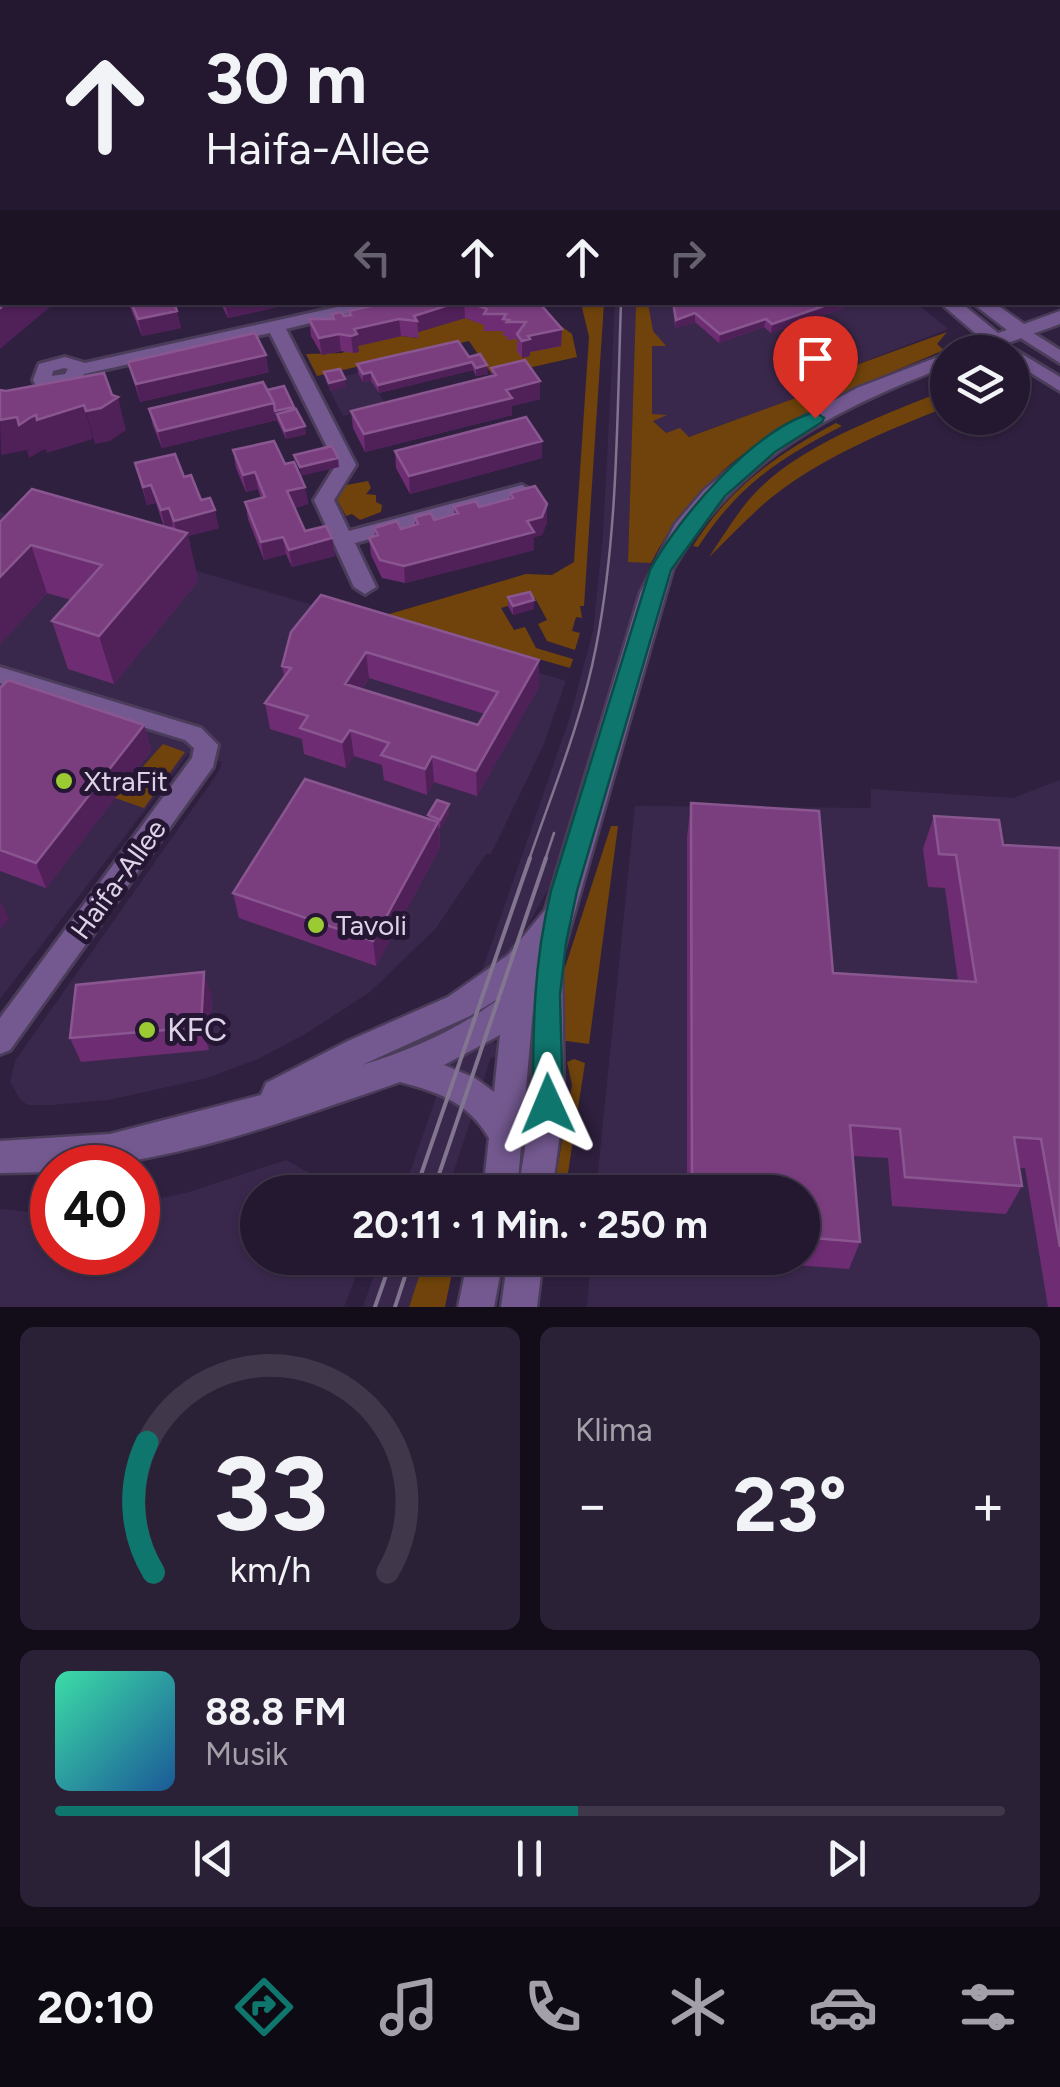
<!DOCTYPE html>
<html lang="de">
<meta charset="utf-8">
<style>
body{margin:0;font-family:Figtree,sans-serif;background:#2b2137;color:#f1f3f6;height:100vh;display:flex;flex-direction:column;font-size:38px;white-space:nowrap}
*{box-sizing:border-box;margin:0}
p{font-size:32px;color:#a3a0aa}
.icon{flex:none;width:55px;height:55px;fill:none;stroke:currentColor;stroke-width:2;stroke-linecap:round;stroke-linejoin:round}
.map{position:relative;height:1307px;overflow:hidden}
.side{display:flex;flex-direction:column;gap:20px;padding:20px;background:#130d1a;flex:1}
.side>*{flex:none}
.top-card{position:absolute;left:0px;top:0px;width:1060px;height:305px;box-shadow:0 2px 8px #0004,0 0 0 2px #40374b;background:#23182f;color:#f1f3f6;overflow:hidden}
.buttons{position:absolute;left:930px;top:335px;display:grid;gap:20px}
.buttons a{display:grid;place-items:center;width:100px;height:100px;border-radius:50%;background:#23182f;box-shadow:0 2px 8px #0004,0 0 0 2px #40374b;font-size:50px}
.speed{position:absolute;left:30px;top:1145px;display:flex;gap:20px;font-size:50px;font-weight:700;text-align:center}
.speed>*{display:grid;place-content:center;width:130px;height:130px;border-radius:50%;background:#23182f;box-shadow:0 2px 8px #0004,0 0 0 2px #40374b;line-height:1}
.speed .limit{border:15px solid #d22;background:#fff;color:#111}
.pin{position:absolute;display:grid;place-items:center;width:85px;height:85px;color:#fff;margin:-102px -42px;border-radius:50% 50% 50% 0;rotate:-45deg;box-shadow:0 0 10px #0007}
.pin .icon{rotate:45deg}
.me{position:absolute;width:110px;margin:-55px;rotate:359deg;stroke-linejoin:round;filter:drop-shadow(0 0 8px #0008)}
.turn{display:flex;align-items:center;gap:35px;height:210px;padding:0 40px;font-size:45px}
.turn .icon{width:130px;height:130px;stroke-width:2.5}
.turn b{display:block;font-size:70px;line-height:85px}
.lanes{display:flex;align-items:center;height:95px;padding:0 40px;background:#0003;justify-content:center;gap:50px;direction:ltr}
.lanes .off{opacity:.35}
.big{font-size:75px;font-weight:700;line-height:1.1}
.side .tile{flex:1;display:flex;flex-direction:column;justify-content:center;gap:15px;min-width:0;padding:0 35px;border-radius:15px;background:#2b2137}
.side .dial{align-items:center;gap:0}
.dial svg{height:260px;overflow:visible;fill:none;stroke:#40374b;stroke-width:7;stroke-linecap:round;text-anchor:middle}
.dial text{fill:#f1f3f6;stroke:none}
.song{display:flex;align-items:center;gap:30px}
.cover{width:120px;height:120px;border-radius:15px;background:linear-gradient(135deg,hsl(160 70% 55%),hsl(210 70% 35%))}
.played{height:10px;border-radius:5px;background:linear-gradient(90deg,#0f766e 55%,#40374b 55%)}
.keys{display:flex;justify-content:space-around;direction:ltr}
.heat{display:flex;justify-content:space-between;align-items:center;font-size:55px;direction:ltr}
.side .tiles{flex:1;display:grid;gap:20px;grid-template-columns:1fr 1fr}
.tile:last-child{grid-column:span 2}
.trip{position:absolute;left:240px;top:1175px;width:580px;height:100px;border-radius:50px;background:#23182f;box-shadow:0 2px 8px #0004,0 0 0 2px #40374b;font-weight:700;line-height:100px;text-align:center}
.tabs{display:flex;height:160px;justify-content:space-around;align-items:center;background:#0e0a13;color:#a3a0aa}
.tabs .icon{width:70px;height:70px}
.tabs .current{color:#0f766e}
.tabs b{font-size:45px;color:#f1f3f6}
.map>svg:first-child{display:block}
</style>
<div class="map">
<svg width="1060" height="1307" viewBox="0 0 1060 1307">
<rect width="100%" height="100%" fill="#2f203f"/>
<path fill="#3a284c" d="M615 303H636L628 561 651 563 550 886 515 948 480 977 571 714 593 631 603 537Z
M648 303H916L948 329 824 377 832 385 689 437 666 434 653 420 664 416 652 415Z
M366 371 386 405 343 416 325 381Z
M0 512 566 681 543 746 491 854H486L436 928 370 992 307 1033 258 1059 207 1078 109 1100 52 1105H27L20 1099 10 1082 15 1061 217 774 222 762 188 754 0 999Z
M1060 780V1307H587L591 1258H802V1192H596L635 806 871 808V789L1013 798Z
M487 1037 502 1048 500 1055 490 1059 483 1082 449 1068 453 1057Z
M438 1092 473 1113 447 1192H403Z
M286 1160 344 1192H258V1258H363L344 1307H0V1209L52 1214V1252H138V1203L186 1193Z
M380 1258H425L409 1307H363Z"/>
<path fill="#6f430b" d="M581 303H604L584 606H580L582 618 576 617 572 631 580 633 575 650 547 641 538 624 547 620 535 598 501 608 514 630 525 627 536 648 573 659 570 668 386 615 526 574 552 575 574 562 589 337Z
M636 303H648L653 331 666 346H652V414L667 415 653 421 666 433 680 428 689 437 831 385 823 377 947 332 937 344 944 350C830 398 710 446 651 563L628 562Z
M465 318 488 326 485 331H506L508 340 517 337 528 353 550 329 561 326 572 334 577 357 493 376 469 341 317 376 306 354 342 353 356 346 401 336 418 338 415 333Z
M947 389V407C887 430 823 457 772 497 750 515 730 537 709 557 724 535 737 512 755 493 804 442 884 416 947 389Z
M836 423 842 426C778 459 738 486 698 547L693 546C730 487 776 455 836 423Z
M368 481 371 488 366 494 376 495V502L382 505 381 512 360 520 352 514 346 516 335 496 341 486Z
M163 744 185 752 144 808 115 798Z
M611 826H618L589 1044 559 1040 558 989Z
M574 1059 585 1063 565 1192H553L572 1085 567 1062Z
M425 1258H455L445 1307H409Z"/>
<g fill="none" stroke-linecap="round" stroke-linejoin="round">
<defs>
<path id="minor" d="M20 0H44L45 2H21Z
M843 0H855L856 2H844Z
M1049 0H1060V6Z
M360 302H394L286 329 356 465 334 500 349 531 522 485 532 491 529 496 355 543 376 587 365 594 354 587 314 500 336 465 270 333 84 374 79 382 59 389 35 384 33 380 39 364 65 357 85 363ZM64 368 68 369 65 374 52 376 53 371Z
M1022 326 1060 350V363L1016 335V327Z
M1012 348 1060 377V391L1012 361V352H1003Z
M0 667 201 728 218 745 213 767 10 1050 0 1054V1018L192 758 194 748 185 740 0 683Z"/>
<path id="tertiary" d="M630 0H644V2H630Z
M939 302H960L998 333 1007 330 971 302H993L1024 324 1060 311V324L983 352H956L959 348 982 339Z
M948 353V366C834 409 735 460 673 569L562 957 564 1104 552 1192H518L532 1104 533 1009 517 1192H483L489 1138C468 1102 438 1092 400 1082 295 1118 162 1168 52 1168V1172L0 1173V1141L110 1134 261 1095 266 1083 348 1041 448 997 508 955 545 910 640 593 675 524 704 490 775 432 857 388ZM504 995C460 1029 414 1049 362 1065L470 1016ZM500 1035 494 1092 475 1078 444 1065Z
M468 1258H503L494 1307H458Z
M508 1258H543L537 1307H501Z"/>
</defs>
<use href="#minor" stroke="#4b3d5a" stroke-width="6"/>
<use href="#tertiary" stroke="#4b3d5a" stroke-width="5"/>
<use href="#minor" fill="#745990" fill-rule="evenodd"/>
<use href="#tertiary" fill="#745990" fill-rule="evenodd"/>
<path stroke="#81758f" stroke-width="2.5" d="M529 860C553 790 582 720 596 647 618 534 617 417 621 302
M545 860 554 833"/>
<path stroke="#81758f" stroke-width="4" d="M415 1192 530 858
M433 1192 546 858
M375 1307 392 1258
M395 1307 411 1258"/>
</g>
<path fill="#6e2d73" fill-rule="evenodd" d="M128 0H157V1L155 2H129Z
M316 0H350L346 2Z
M480 0H517V2H480Z
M1060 165V209L1058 207V166Z
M128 302H174L181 328 142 336Z
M220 302H276L277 307 228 318Z
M392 302H520L562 329 561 346 530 352V356L522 358 517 351V339L507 340V336H503V331H484V325L465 318 418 332 419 338 401 336 358 346 359 352 353 353 341 351 322 355 311 336 309 319H332V314L344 316 349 315V311L392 305Z
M673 302 849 306 771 333 764 327 719 343 695 322 675 328Z
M469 357 488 374 476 376 473 370 379 393 371 381 363 382 358 373 357 364Z
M128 362 269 372 140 402Z
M491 368 540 381V399L512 406V415L365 452 353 428 351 411 492 377Z
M267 390 295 410 306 434 286 439 277 420 162 448 153 426 149 409Z
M233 450 285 464 305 487 308 504 295 508 305 531 332 538 335 556 292 567 286 554 264 560 248 519 245 502 261 498 258 489 246 492 236 468Z
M395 451 542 458 410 494 396 468Z
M135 463 184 477 219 528 188 536 198 581 114 684 68 669 52 621 71 600 47 593 0 644V522L164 527 156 503 147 505Z
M510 493 547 522 542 535 534 537V550L405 583 382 578 371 555 369 538 375 536 374 528 401 529 415 525V517L434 520 454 514V507H479L510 499Z
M508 597 534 600V609L513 615 508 606Z
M291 632 539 660V686L477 796 434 782 427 795 384 780 382 765 354 756 346 768 304 754 302 739 270 729 265 703 284 677 282 666ZM369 678 485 714 478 725 362 689Z
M0 688 144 725 151 751 46 888 0 871Z
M691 803 833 973 958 981 945 888 928 887 923 849 934 816 1003 845 1060 848V1307H1048L1025 1168H1019L1022 1186 1006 1214 892 1206 888 1158 852 1156 860 1242 849 1269 701 1258H802V1192H687V837Z
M449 813 440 828H439L440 847 376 966 239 918 233 893 428 818V815Z
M212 997 209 1050 81 1062 70 1038Z"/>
<path fill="#502059" d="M1060 132V147H1058V133Z
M2 159V197L0 199V161Z
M1060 264V280H1058V265Z
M7 302H56L0 349V308Z
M225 302H276L277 307 228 318Z
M458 302H464L465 318 418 332 417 321 414 316Z
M835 302H850L849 306 771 333 772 324Z
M177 311 181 328 142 336 138 319Z
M695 313V322L675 328 676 320Z
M399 319 401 336 358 346 359 352 353 353 351 336 354 329Z
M766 319 764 327 719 343 720 334Z
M562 329 561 346 530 352V356L522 358V341L528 336Z
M339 334 341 351 322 355 319 338Z
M266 355 269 372 140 402 136 384Z
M472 362 473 370 379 393 378 385Z
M487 365 488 374 476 376V368Z
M371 372V381L363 382V374Z
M345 379 346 387 330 391 329 383Z
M540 381V399L512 406V415L365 452 364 434 506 390Z
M118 397 126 430 110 441 95 444 86 411Z
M274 403 277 420 162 448 158 431Z
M84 405 93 439 47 453 46 449 41 451 29 458 27 450 1 455 0 420 17 417H31Z
M294 407 296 416 277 414V420L275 411Z
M305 426 306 434 286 439 285 431Z
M542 441V458L410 494 409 476Z
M338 458 339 467 301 476 300 467Z
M255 472 258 489 246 492 243 475Z
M151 485 156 503 147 505 143 487Z
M305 487 308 504 290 509 287 491Z
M547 504V522L542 535 534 537V550L405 583 404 566 527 521Z
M169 508 173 526 165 528 161 510Z
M215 510 219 528 188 536 198 581 114 684 99 636 178 539 174 521Z
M283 537 286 554 264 560 261 542Z
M332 538 335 556 292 567 289 550Z
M31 545 47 593 0 644V577Z
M534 600V609L513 615V606Z
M366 652 369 678 348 710 345 684Z
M539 660V686L477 796 476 771Z
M144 725 151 751 46 888 36 863Z
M350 730 354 756 346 768 342 742Z
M432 756 434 782 427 795 425 769Z
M449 804V813L440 828V820Z
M438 822 440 847 376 966 373 941Z
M0 900 9 919 0 930Z
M204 972 212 997 209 1050 201 1027Z"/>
<path fill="#7a3e7f" stroke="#895690" stroke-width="2.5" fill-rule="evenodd" d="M201 0H229L223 2H198Z
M239 0H271L267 2H236Z
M295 0H308L323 2H292Z
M421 0H451L448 2H419Z
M543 0H569L567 2H542Z
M988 0H1036L1029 2H983Z
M2 21V50L0 49V22Z
M1060 25V39H1058V26Z
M1060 165V181L1058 179V166Z
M2 269V302H7L0 308V271Z
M131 302H174L177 311 138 319Z
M393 302H458L414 316 417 321 399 319 354 329 357 334 351 336 339 334 319 338 309 319H334L332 314 341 312 344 316 351 315 349 311 380 304 395 305Z
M469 302H516L541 305 562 329 528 336 530 339 522 341 517 334 526 322H507L509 320 503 319 506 314H484L487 309Z
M673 302H835L772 324 766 319 720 334 695 313 676 320Z
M255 333 266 355 136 384 128 362Z
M458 341 469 357 480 354 487 365 476 368 472 362 378 385 371 372 363 374 357 364Z
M525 360 540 381 506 390 512 398 364 434 351 411 496 375 491 368Z
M340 369 345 379 329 383 324 372Z
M104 373 112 395 118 397 101 408 86 411 84 405 37 420 36 415 31 417 19 425 17 417 0 420V390L6 391Z
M263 382 274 403 158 431 149 409Z
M284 386 294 407 275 411 274 403 267 390Z
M296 409 305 426 285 431 277 414Z
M526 417 542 441 409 476 395 451Z
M274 441 285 464 294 462 305 487 287 491 305 531 326 526 332 538 289 550 283 537 261 542 245 502 265 497 255 472 243 475 233 450Z
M332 446 338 458 300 467 294 455Z
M175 454 184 477 191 475 201 500 210 498 215 510 174 521 169 508 161 510 151 485 143 487 135 463Z
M535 486 547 504 542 517 527 521 534 532 404 566 380 560 369 538 378 535 374 528 397 521 401 529 418 524 415 517 431 513 434 520 458 513 454 507 476 501 479 507 513 498 510 493Z
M32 489 187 533 99 636 52 621 102 565 31 545 0 577V522Z
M530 592 534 600 513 606 508 597Z
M321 595 539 660 476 771 432 756 425 769 381 755 389 743 350 730 342 742 300 728 308 716 265 703 291 668 282 666 291 632ZM366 652 498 692 478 725 345 684Z
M8 680 144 725 36 863 0 850V688Z
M305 779 438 822 373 941 233 893Z
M437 800 449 804 440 820 428 815Z
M691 803 819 811 833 973 976 982 956 855 939 854 934 816 999 820 1003 845 1060 848V1247L1041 1139 1014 1137 1022 1186 905 1177 900 1129 850 1125 860 1242 802 1237V1192H692Z
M204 972 201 1027 70 1038 76 985Z"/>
<path fill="#0f766e" stroke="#0a4d48" stroke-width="2.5" d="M815 412 824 418 822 422 775 452 725 496 671 570 577 891 566 943 560 995 563 1104 559 1114 548 1118 538 1114 533 1104C533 1029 533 965 551 891L650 570C679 517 754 429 815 412Z"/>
<g fill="#9bcb32" stroke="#251634" stroke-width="4">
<circle cx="64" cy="781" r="10"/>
<circle cx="316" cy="925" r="10"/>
<circle cx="147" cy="1030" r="10"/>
</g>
<g text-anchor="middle" stroke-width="10" stroke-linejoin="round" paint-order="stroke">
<g font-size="28" fill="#dcd3e7" stroke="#251634" text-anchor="start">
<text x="84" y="791">XtraFit</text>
<text x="336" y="935">Tavoli</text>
</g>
<g font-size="28" fill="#dcd3e7" stroke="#251634">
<text transform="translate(118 879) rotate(-54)" y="10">Haifa-Allee</text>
</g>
<g font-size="32" fill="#dcd3e7" stroke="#251634" text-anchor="start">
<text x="167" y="1041">KFC</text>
</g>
</g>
</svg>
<div class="buttons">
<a><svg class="icon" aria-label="layers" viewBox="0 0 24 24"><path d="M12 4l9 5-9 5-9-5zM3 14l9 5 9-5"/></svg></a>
</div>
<div class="speed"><div class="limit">40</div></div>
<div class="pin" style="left:815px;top:418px;background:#d93025"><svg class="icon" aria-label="arrive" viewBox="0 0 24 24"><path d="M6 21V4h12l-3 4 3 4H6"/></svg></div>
<svg class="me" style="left:548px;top:1104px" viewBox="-20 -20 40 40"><path d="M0-17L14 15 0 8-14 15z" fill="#0f766e" stroke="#fff" stroke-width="4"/></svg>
<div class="trip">20:11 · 1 Min. · 250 m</div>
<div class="top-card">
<div class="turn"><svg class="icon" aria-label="ahead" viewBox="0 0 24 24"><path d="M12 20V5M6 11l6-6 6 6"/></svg><div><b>30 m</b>Haifa-Allee</div></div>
<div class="lanes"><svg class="icon off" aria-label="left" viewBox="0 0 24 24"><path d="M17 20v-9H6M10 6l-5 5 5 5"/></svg><svg class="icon" aria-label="ahead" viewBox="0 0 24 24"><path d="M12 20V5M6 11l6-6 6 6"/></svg><svg class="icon" aria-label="ahead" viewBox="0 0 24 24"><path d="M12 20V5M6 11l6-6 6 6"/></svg><svg class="icon off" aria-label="right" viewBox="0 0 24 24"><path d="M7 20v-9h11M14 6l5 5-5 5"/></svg></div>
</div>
</div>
<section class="side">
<div class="tiles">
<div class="tile dial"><svg viewBox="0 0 100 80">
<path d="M14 69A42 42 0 1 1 86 69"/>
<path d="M14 69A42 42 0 0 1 12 29" stroke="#0f766e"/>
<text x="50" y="56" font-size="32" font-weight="700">33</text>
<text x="50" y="72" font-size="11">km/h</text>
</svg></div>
<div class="tile"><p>Klima</p>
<div class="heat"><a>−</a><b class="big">23°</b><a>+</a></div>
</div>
<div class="tile">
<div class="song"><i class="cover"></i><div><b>88.8 FM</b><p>Musik</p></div></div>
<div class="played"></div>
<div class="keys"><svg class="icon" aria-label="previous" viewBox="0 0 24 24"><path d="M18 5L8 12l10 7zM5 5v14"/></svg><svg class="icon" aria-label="pause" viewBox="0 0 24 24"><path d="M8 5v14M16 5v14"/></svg><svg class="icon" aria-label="next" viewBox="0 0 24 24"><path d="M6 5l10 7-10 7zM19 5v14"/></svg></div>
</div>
</div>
</section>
<nav class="tabs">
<b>20:10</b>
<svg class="icon current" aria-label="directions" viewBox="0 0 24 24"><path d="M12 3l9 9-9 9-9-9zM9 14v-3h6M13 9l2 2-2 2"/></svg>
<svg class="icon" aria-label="music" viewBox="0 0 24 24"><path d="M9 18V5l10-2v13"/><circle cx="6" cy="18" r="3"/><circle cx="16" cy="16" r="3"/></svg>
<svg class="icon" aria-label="phone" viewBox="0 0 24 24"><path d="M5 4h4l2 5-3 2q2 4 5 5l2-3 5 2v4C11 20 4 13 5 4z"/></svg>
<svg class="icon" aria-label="climate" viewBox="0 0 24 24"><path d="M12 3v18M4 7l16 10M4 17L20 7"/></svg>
<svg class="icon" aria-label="car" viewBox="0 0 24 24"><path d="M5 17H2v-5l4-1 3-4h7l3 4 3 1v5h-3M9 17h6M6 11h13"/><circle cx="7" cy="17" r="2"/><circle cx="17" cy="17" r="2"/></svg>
<svg class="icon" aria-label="filters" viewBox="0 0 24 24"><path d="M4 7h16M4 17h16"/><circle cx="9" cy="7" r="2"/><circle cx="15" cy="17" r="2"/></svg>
</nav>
